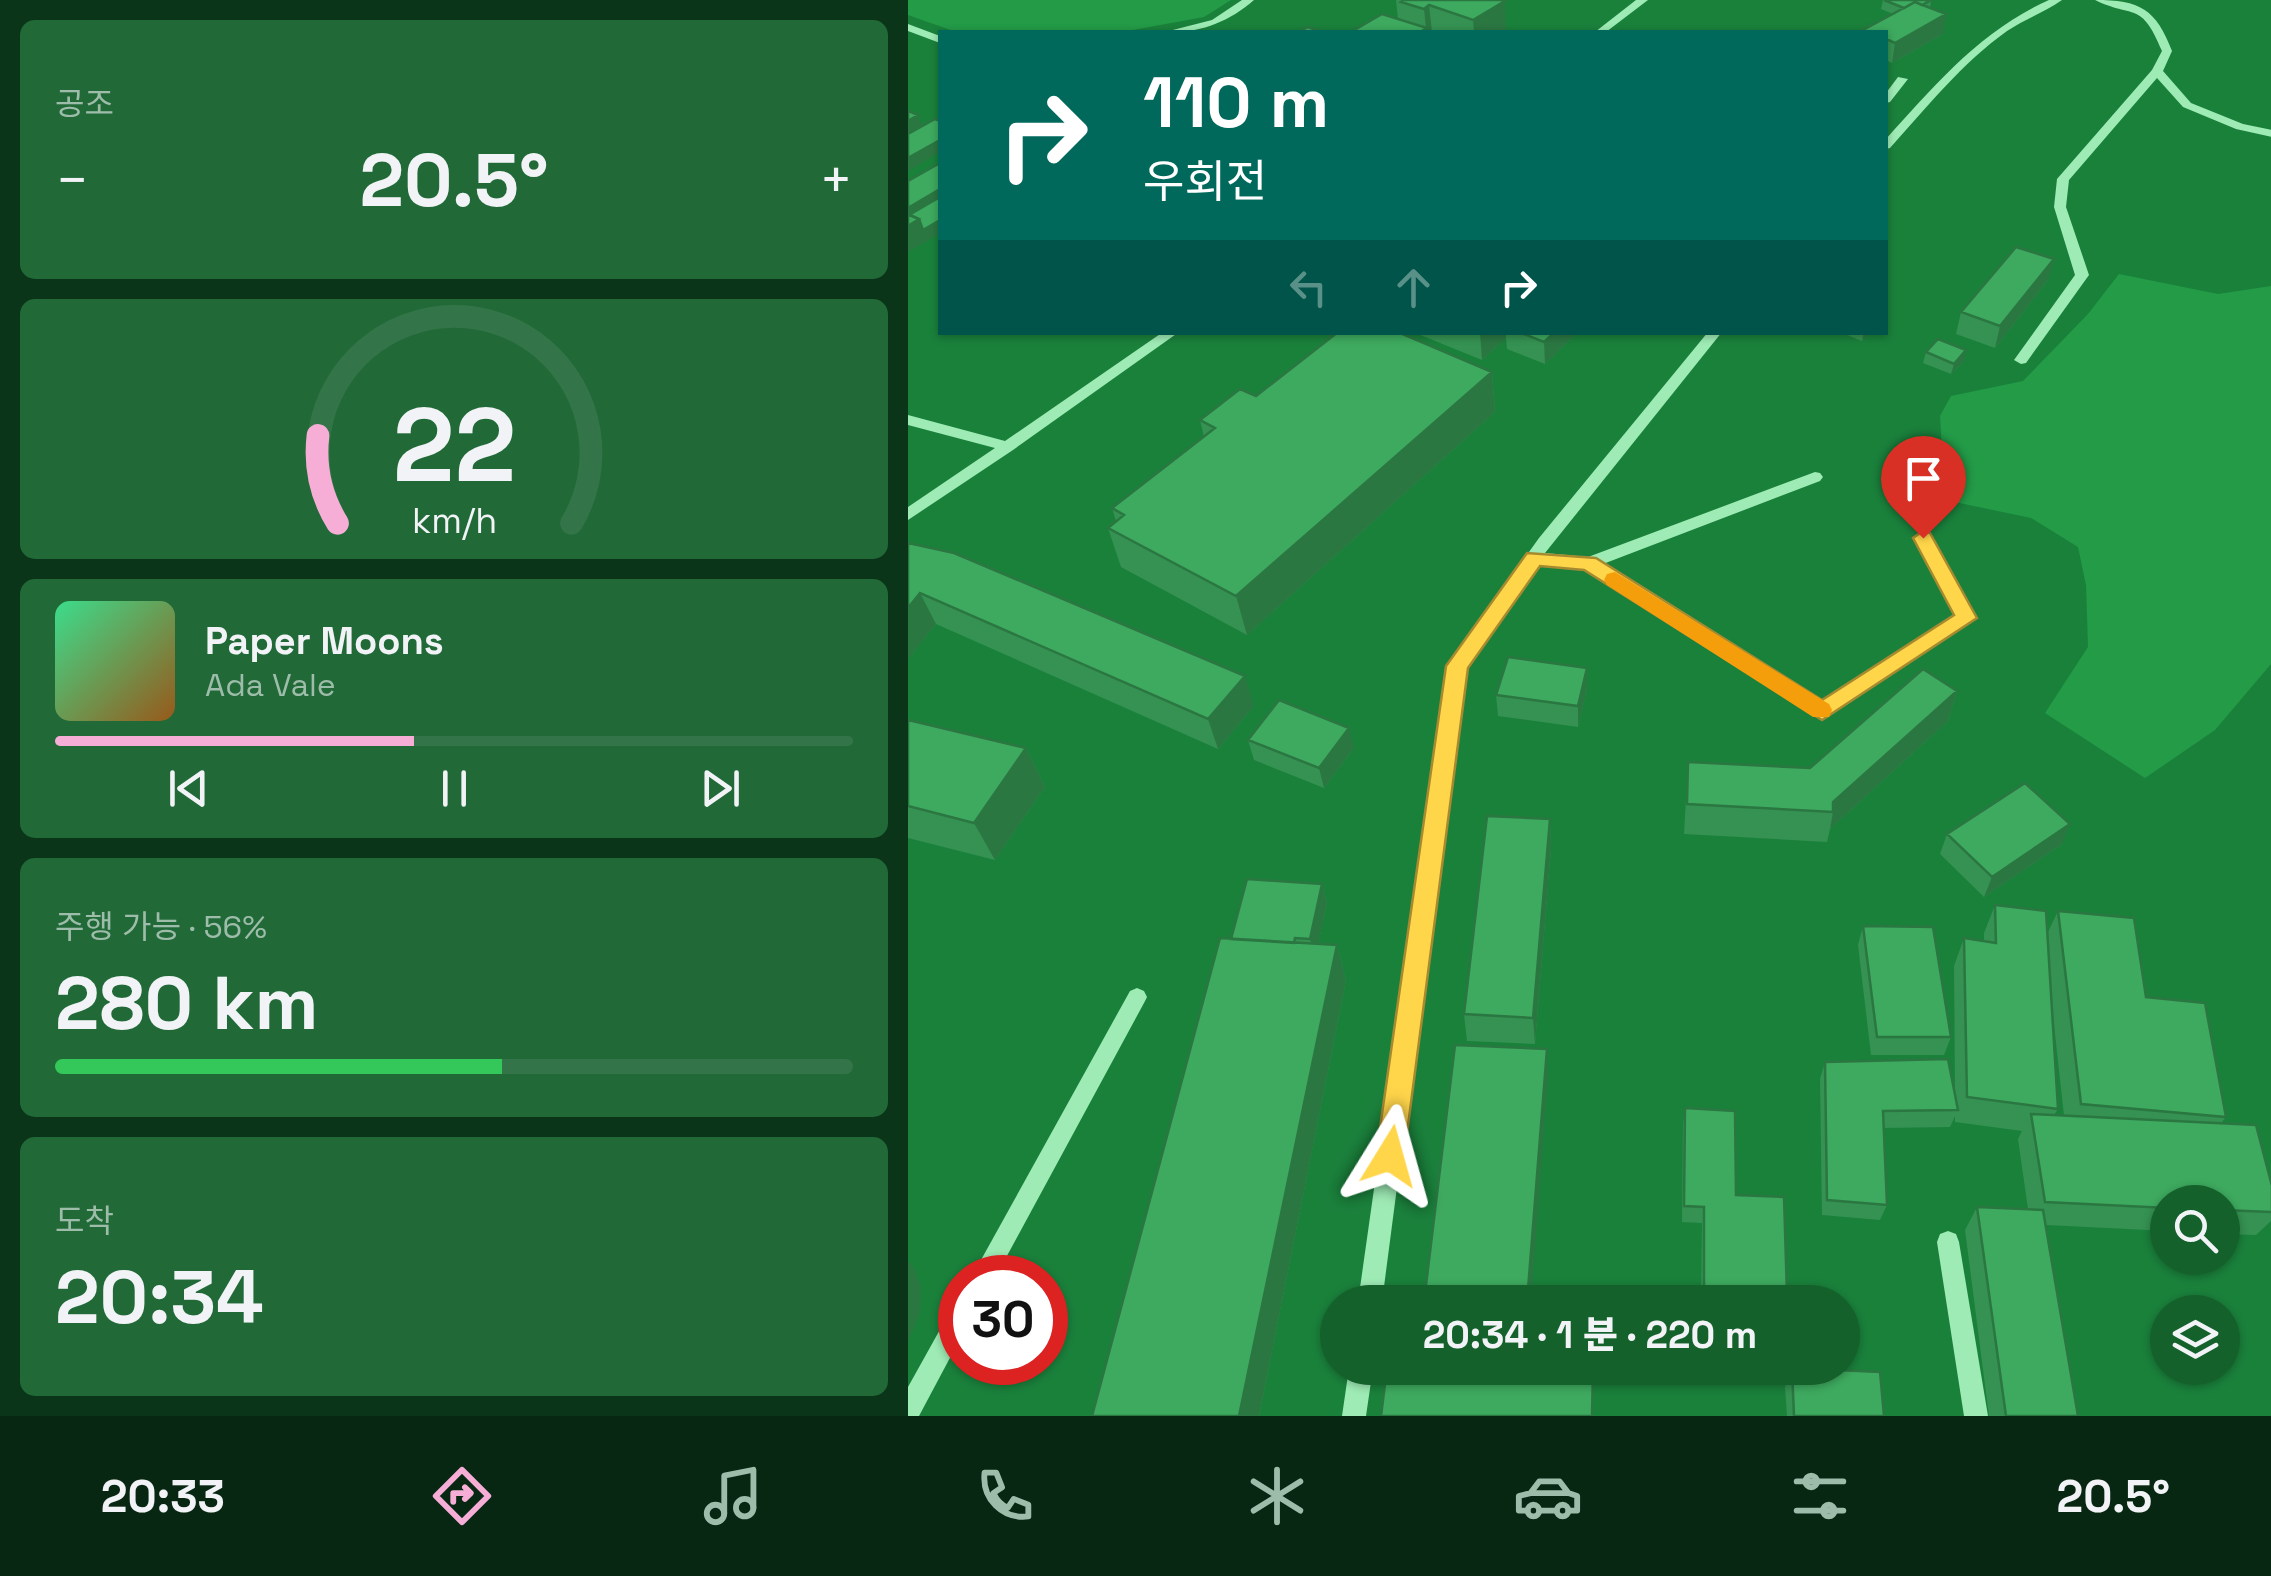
<!DOCTYPE html>
<html lang="ko">
<meta charset="utf-8">
<style>
body{margin:0;font-family:"Space Grotesk","Noto Sans KR",sans-serif;background:#216a38;color:#f1f3f6;height:100vh;display:flex;flex-direction:column;font-size:38px;white-space:nowrap}
*{box-sizing:border-box;margin:0}
p{font-size:32px;color:#9dbca9}
.icon{flex:none;width:55px;height:55px;fill:none;stroke:currentColor;stroke-width:2;stroke-linecap:round;stroke-linejoin:round}
.map{position:relative;flex:1;overflow:hidden}
.sheet{display:flex;flex-direction:column;gap:20px;padding:20px;background:#0b3518;width:908px}
.sheet>*{flex:none}
.guide{position:absolute;left:30px;top:30px;width:950px;height:305px;border-radius:0px;box-shadow:0 2px 8px #0004;background:#00695c;color:#fff;overflow:hidden}
.buttons{position:absolute;left:1242px;top:1185px;display:grid;gap:20px}
.buttons a{display:grid;place-items:center;width:90px;height:90px;border-radius:50%;background:#14612c;box-shadow:0 2px 8px #0004;font-size:50px}
.speed{position:absolute;left:30px;top:1255px;display:flex;gap:20px;font-size:50px;font-weight:700;text-align:center}
.speed>*{display:grid;place-content:center;width:130px;height:130px;border-radius:50%;background:#14612c;box-shadow:0 2px 8px #0004;line-height:1}
.speed .limit{border:15px solid #d22;background:#fff;color:#111}
.pin{position:absolute;display:grid;place-items:center;width:85px;height:85px;color:#fff;margin:-102px -42px;border-radius:50% 50% 50% 0;rotate:-45deg;box-shadow:0 0 10px #0007}
.pin .icon{rotate:45deg}
.me{position:absolute;width:110px;margin:-55px;rotate:8deg;stroke-linejoin:round;filter:drop-shadow(0 0 8px #0008)}
.turn{display:flex;align-items:center;gap:35px;height:210px;padding:0 40px;font-size:45px}
.turn .icon{width:130px;height:130px;stroke-width:2.5}
.turn b{display:block;font-size:70px;line-height:85px}
.lanes{display:flex;align-items:center;height:95px;padding:0 40px;background:#0003;justify-content:center;gap:50px;direction:ltr}
.lanes .off{opacity:.35}
.big{font-size:75px;font-weight:800;line-height:1.1}
.sheet .card{flex:1;display:flex;flex-direction:column;justify-content:center;gap:15px;min-width:0;padding:0 35px;border-radius:15px;background:#216a38}
.sheet .dial{align-items:center;gap:0}
.dial svg{height:260px;overflow:visible;fill:none;stroke:#337548;stroke-width:7;stroke-linecap:round;text-anchor:middle}
.dial text{fill:#f1f3f6;stroke:none}
.song{display:flex;align-items:center;gap:30px}
.cover{width:120px;height:120px;border-radius:15px;background:linear-gradient(135deg,hsl(150 70% 55%),hsl(30 70% 35%))}
.played{height:10px;border-radius:5px;background:linear-gradient(90deg,#f6aed7 45%,#337548 45%)}
.keys{display:flex;justify-content:space-around;direction:ltr}
.heat{display:flex;justify-content:space-between;align-items:center;font-size:55px;direction:ltr}
.charge{height:15px;border-radius:8px;background:linear-gradient(90deg,#34c759 56%,#337548 0)}
.trip{position:absolute;left:412px;top:1285px;width:540px;height:100px;border-radius:50px;background:#14612c;box-shadow:0 2px 8px #0004;font-weight:800;line-height:100px;text-align:center}
.dock{display:flex;height:160px;justify-content:space-around;align-items:center;background:#082712;color:#9dbca9}
.dock .icon{width:70px;height:70px}
.dock .selected{color:#f6aed7}
.dock b{font-size:45px;color:#f1f3f6}
main{display:flex;flex:1;min-height:0}
.map>svg:first-child{display:block}
</style>
<main>
<section class="sheet">
<div class="card"><p>공조</p>
<div class="heat"><a>−</a><b class="big">20.5°</b><a>+</a></div>
</div>
<div class="card dial"><svg viewBox="0 0 100 80">
<path d="M14 69A42 42 0 1 1 86 69"/>
<path d="M14 69A42 42 0 0 1 8 42" stroke="#f6aed7"/>
<text x="50" y="56" font-size="32" font-weight="700">22</text>
<text x="50" y="72" font-size="11">km/h</text>
</svg></div>
<div class="card">
<div class="song"><i class="cover"></i><div><b>Paper Moons</b><p>Ada Vale</p></div></div>
<div class="played"></div>
<div class="keys"><svg class="icon" aria-label="previous" viewBox="0 0 24 24"><path d="M18 5L8 12l10 7zM5 5v14"/></svg><svg class="icon" aria-label="pause" viewBox="0 0 24 24"><path d="M8 5v14M16 5v14"/></svg><svg class="icon" aria-label="next" viewBox="0 0 24 24"><path d="M6 5l10 7-10 7zM19 5v14"/></svg></div>
</div>
<div class="card"><p>주행 가능 · 56%</p><b class="big">280 km</b><div class="charge"></div></div>
<div class="card"><p>도착</p><b class="big">20:34</b></div>
</section>
<div class="map">
<svg width="1364" height="1416" viewBox="0 0 1364 1416">
<rect width="100%" height="100%" fill="#1a813b"/>
<path fill="#239b47" d="M0 0H323L296 17 214 32H48L0 15Z
M1211 274 1310 294 1363 286V664L1307 730 1237 778 1137 713 1180 647 1178 585 1170 547 1123 518 1037 500 1032 416 1043 396 1115 381 1180 314Z"/>
<g fill="none" stroke-linecap="round" stroke-linejoin="round">
<path fill="#9eebb5" fill-rule="evenodd" d="M334 0H346C321 22 290 34 257 32L304 20Z
M728 0H740L698 32H687Z
M1141 0H1154C1137 12 1117 19 1099 31 1054 63 1019 107 982 148L978 149V139C1027 85 1072 31 1141 0Z
M1187 0C1232 0 1248 9 1264 51L1255 71 1283 103 1335 124 1364 130V137L1328 129 1275 107 1249 78 1161 180 1158 207 1181 275 1118 363 1113 364 1106 360 1167 275 1146 207 1149 179 1244 70 1254 51C1233 0 1226 19 1187 0Z
M0 24 32 36V43L0 31Z
M990 77 1000 79 982 102 978 103V93Z
M255 332H271L105 450 0 520V507L87 448 0 425V415L97 441Z
M800 332H814L637 553 680 557 907 472 912 473 915 477 912 481 695 564 914 702 1049 616 1007 538 1009 534H1021L1066 618 1064 622 914 718 677 568 630 564 557 667 474 1302H450L540 666 631 538Z
M229 988 236 991 239 997 236 1003 87 1278H63L222 991Z
M1040 1231 1048 1234 1051 1242 1080 1416H1056L1029 1242 1032 1234Z
M52 1304V1339L11 1416H0V1387L44 1308Z
M441 1368H465L458 1416H434Z"/>
</g>
<path fill="#359252" fill-rule="evenodd" d="M488 0H594L598 29 593 32H443L490 19Z
M975 0H1023L1022 8 1035 34 984 63 978 60V32H955V30L985 14 973 9Z
M1140 280 1087 348 1048 334 1053 312Z
M505 332H670L637 364 599 349 598 338 574 360Z
M932 332H963L954 341Z
M1018 352 1056 361 1043 374 1015 363Z
M584 372 587 412 339 635 213 567 200 528 208 521 204 508 296 437 292 420 348 396Z
M0 543 346 706 310 749 28 624 0 659Z
M679 689 670 727 590 716 588 695Z
M1049 691 1040 721 922 829 919 842 776 834 780 762 902 768Z
M0 720 118 748 137 787 87 860 0 838Z
M340 740 446 748 416 788 346 760Z
M642 819 643 848 627 1044 559 1041 556 1014Z
M1039 834 1154 844 1076 897 1032 854Z
M414 884 419 903 410 944 429 945 438 980 351 1416H184L323 939Z
M1087 905 1139 934 1150 911 1238 997 1318 1117 1313 1123 1364 1186V1220L1348 1235 1315 1234V1202H1260V1231L1138 1225 1170 1416H1081L1057 1230 1069 1207 1120 1209 1110 1139 1114 1131 1047 1122V1116L1042 1127 975 1128 979 1205 972 1220 914 1215 912 1079 917 1062 1047 1096 1046 966 1056 938 1076 941V933ZM1142 988 1156 1116 1146 1115 1150 1109Z
M955 926 1043 1037 1036 1055H963L950 945Z
M777 1108 828 1195 879 1295 877 1302H793L794 1223 774 1222 775 1125Z
M884 1368 976 1416H879L877 1387Z"/>
<path fill="#2b7742" d="M597 1 598 29 593 32H566L565 20Z
M521 5 524 32H512L518 29 516 9Z
M1038 14 1035 34 984 63 987 43Z
M10 115 14 125 0 133V121Z
M32 140V152L0 171V158Z
M32 189V202L0 221V208Z
M11 219 32 220V233L0 252V226Z
M1146 259 1140 280 1087 348 1092 326Z
M572 332H598V338L574 360Z
M647 332H670L637 364 636 342Z
M956 332H963L954 341Z
M1058 350 1056 361 1043 374 1046 364Z
M584 372 587 412 339 635 328 596Z
M12 593 28 624 0 659V608Z
M679 668V689L670 727V706Z
M337 676 346 706 310 749 300 719Z
M1049 691 1040 721 922 829 925 812V802Z
M441 728 446 748 416 788 411 768Z
M118 748 137 787 87 860 66 823Z
M642 819 643 848 627 1044 625 1018Z
M1162 824 1154 844 1076 897 1084 877Z
M414 884 419 903 407 958 402 939Z
M429 945 438 980 351 1416H331Z
M639 1049 640 1075 623 1302H619Z
M0 1261 5 1266 13 1287 12 1312 0 1342Z"/>
<path fill="#3eaa5f" stroke="#2b7742" stroke-width="2.5" d="M496 0H594L597 1 565 20 521 5 516 9 493 2Z
M976 0H1023L1014 5 1007 2 996 8Z
M1007 2 1038 14 987 43 978 39V32H961L955 30Z
M474 14 519 28 512 32H443Z
M400 27 414 32H390Z
M0 111 10 115 0 121Z
M27 119 32 121V140L0 158V134Z
M32 163V189L0 208V181Z
M32 197V220L15 230 11 219 1 215Z
M0 214 11 219 0 226Z
M1108 247 1146 259 1092 326 1053 312Z
M430 332H490L584 372 328 596 200 528 216 515 204 508 307 428 292 420 332 389 348 396Z
M611 332H647L636 342Z
M1030 339 1058 350 1046 364 1018 352Z
M0 543 46 553 337 676 300 719 12 593 0 608Z
M600 657 679 668 670 706 588 695Z
M1015 669 1049 691 925 802V812L779 804 780 762 902 768Z
M371 700 441 728 411 768 340 740Z
M0 720 118 748 66 823 0 806Z
M1117 783 1162 824 1084 877 1039 834Z
M579 816 642 819 625 1018 556 1014Z
M339 879 414 884 402 939 387 938 386 943 323 939Z
M1087 905 1138 911 1150 1109 1059 1097 1056 938 1088 943Z
M1150 911 1226 918 1238 997 1297 1003 1318 1117 1173 1104Z
M955 926 1025 927 1043 1037H969Z
M312 938 429 945 331 1416H184Z
M547 1045 639 1049 619 1302H516Z
M1040 1059 1050 1110 975 1111 979 1205 919 1200 917 1062Z
M777 1108 827 1111 828 1195 876 1197 879 1295 796 1290V1207L776 1206Z
M1123 1114 1348 1125 1364 1186V1212L1315 1210V1202H1260V1208L1137 1202Z
M1069 1207 1135 1210 1170 1416H1098Z
M479 1368H685L684 1416H473Z
M884 1368 972 1372 976 1416H886Z"/>
<path fill="#ffd54a" stroke="#a68a30" stroke-width="2.5" d="M1015 531 1022 533 1069 618 914 720 676 570 632 566 560 668 496 1156 492 1166 482 1170 472 1166 468 1156 538 666 619 553 688 558 914 700 1046 615 1005 538Z"/>
<path fill="#f59e0b" d="M707 572 921 704 924 710 921 717H905L699 585 696 580 699 574Z"/>
</svg>
<div class="buttons">
<a><svg class="icon" aria-label="search" viewBox="0 0 24 24"><circle cx="10" cy="10" r="6"/><path d="M15 15l6 6"/></svg></a>
<a><svg class="icon" aria-label="layers" viewBox="0 0 24 24"><path d="M12 4l9 5-9 5-9-5zM3 14l9 5 9-5"/></svg></a>
</div>
<div class="speed"><div class="limit">30</div></div>
<div class="pin" style="left:1015px;top:538px;background:#d93025"><svg class="icon" aria-label="arrive" viewBox="0 0 24 24"><path d="M6 21V4h12l-3 4 3 4H6"/></svg></div>
<svg class="me" style="left:482px;top:1156px" viewBox="-20 -20 40 40"><path d="M0-17L14 15 0 8-14 15z" fill="#ffd54a" stroke="#fff" stroke-width="4"/></svg>
<div class="trip">20:34 · 1 분 · 220 m</div>
<div class="guide">
<div class="turn"><svg class="icon" aria-label="right" viewBox="0 0 24 24"><path d="M7 20v-9h11M14 6l5 5-5 5"/></svg><div><b>110 m</b>우회전</div></div>
<div class="lanes"><svg class="icon off" aria-label="left" viewBox="0 0 24 24"><path d="M17 20v-9H6M10 6l-5 5 5 5"/></svg><svg class="icon off" aria-label="ahead" viewBox="0 0 24 24"><path d="M12 20V5M6 11l6-6 6 6"/></svg><svg class="icon" aria-label="right" viewBox="0 0 24 24"><path d="M7 20v-9h11M14 6l5 5-5 5"/></svg></div>
</div>
</div>
</main>
<nav class="dock">
<b>20:33</b>
<svg class="icon selected" aria-label="directions" viewBox="0 0 24 24"><path d="M12 3l9 9-9 9-9-9zM9 14v-3h6M13 9l2 2-2 2"/></svg>
<svg class="icon" aria-label="music" viewBox="0 0 24 24"><path d="M9 18V5l10-2v13"/><circle cx="6" cy="18" r="3"/><circle cx="16" cy="16" r="3"/></svg>
<svg class="icon" aria-label="phone" viewBox="0 0 24 24"><path d="M5 4h4l2 5-3 2q2 4 5 5l2-3 5 2v4C11 20 4 13 5 4z"/></svg>
<svg class="icon" aria-label="climate" viewBox="0 0 24 24"><path d="M12 3v18M4 7l16 10M4 17L20 7"/></svg>
<svg class="icon" aria-label="car" viewBox="0 0 24 24"><path d="M5 17H2v-5l4-1 3-4h7l3 4 3 1v5h-3M9 17h6M6 11h13"/><circle cx="7" cy="17" r="2"/><circle cx="17" cy="17" r="2"/></svg>
<svg class="icon" aria-label="filters" viewBox="0 0 24 24"><path d="M4 7h16M4 17h16"/><circle cx="9" cy="7" r="2"/><circle cx="15" cy="17" r="2"/></svg>
<b>20.5°</b>
</nav>
